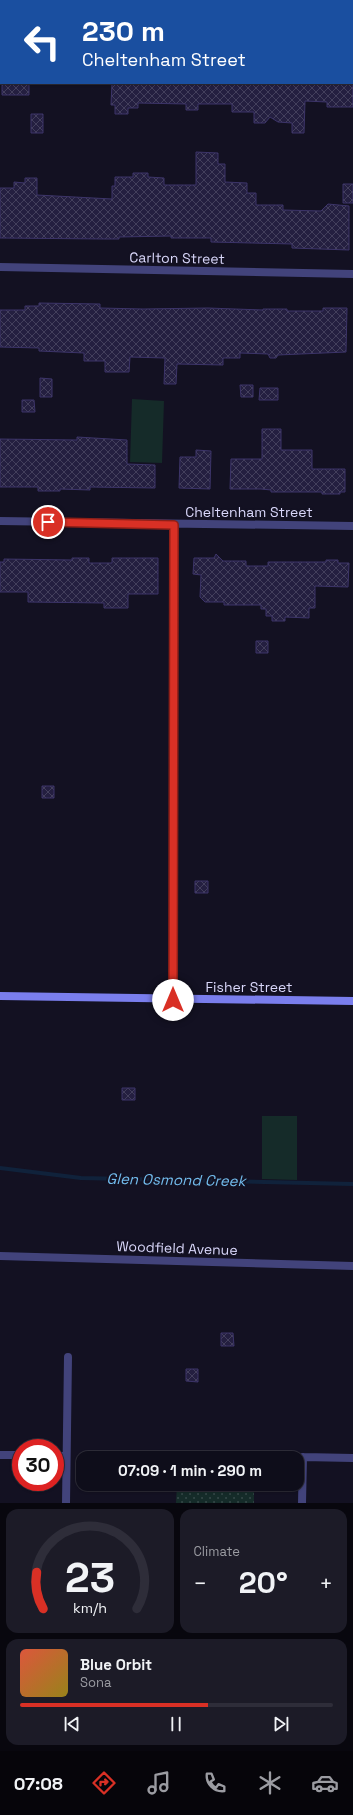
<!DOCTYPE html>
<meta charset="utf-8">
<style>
body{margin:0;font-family:"Space Grotesk",sans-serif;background:#1c1b27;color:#f1f3f6;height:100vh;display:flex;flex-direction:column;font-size:15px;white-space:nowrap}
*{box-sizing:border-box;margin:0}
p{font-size:13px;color:#9b9ca2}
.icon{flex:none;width:22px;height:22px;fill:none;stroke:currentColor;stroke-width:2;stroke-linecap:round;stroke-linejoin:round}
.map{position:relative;height:1503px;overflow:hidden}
.sheet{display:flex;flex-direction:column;gap:6px;padding:6px;background:#08070e;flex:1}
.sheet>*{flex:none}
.top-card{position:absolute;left:0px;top:0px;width:353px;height:84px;box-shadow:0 1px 3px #0004,0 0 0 1px #2e2d39;background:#1a4fa0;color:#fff;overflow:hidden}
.speed{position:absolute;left:12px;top:1439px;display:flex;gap:8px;font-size:20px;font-weight:700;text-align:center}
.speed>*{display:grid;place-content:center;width:52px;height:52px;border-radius:50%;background:#0e0d1a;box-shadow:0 1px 3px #0004,0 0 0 1px #2e2d39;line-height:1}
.speed .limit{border:6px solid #d22;background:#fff;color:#111}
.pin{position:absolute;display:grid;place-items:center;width:34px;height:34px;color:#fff;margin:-17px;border:2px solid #fff;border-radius:50%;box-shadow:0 1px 4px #0007}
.me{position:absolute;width:44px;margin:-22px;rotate:0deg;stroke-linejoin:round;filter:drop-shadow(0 0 3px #0008)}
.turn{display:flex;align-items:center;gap:14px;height:84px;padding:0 16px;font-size:18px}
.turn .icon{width:52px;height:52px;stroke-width:2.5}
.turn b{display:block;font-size:28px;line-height:34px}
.big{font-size:30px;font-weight:700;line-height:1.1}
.sheet .tile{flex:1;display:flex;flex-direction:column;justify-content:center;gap:6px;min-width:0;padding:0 14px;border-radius:12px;background:#1c1b27}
.sheet .dial{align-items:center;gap:0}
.dial svg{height:104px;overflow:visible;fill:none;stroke:#2e2d39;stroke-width:7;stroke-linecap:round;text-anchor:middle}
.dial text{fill:#f1f3f6;stroke:none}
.song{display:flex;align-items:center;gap:12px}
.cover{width:48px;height:48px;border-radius:6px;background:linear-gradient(135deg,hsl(10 70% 55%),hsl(50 70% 35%))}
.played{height:4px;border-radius:2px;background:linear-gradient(90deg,#d93025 60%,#2e2d39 60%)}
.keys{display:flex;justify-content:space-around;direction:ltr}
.heat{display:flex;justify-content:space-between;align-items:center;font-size:22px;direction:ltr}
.sheet .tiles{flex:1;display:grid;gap:6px;grid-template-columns:1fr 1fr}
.tile:last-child{grid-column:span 2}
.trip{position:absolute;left:76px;top:1451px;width:228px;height:40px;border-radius:12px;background:#0e0d1a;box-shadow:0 1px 3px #0004,0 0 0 1px #2e2d39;font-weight:700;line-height:40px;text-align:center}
.tab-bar{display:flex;height:64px;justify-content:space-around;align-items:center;background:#06050a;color:#9b9ca2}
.tab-bar .icon{width:28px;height:28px}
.tab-bar .on{color:#d93025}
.tab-bar b{font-size:18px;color:#f1f3f6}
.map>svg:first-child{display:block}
</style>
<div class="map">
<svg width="353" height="1503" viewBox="0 0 353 1503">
<defs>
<pattern id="park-dots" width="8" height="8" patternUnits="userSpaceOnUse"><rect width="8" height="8" fill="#152b29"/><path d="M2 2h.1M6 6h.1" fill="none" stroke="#364949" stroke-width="1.8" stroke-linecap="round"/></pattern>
<pattern id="building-cross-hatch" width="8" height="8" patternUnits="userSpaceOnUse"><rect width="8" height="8" fill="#241f40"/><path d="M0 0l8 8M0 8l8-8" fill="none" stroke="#433f5c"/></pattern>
</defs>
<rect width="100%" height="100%" fill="#131122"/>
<path fill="url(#park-dots)" d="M177 1484H254V1503H176Z"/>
<path fill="#152b29" d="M132 399 164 401 162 463 130 462Z
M262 1116H297V1180L262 1179Z"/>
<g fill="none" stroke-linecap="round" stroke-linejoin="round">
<path stroke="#10223b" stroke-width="4" d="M0 1168 81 1178 353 1184"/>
</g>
<path fill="url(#building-cross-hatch)" stroke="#3c3469" d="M2 83H29V95H2Z
M112 83H353V107H327V102L305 101 304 133H292V123L278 122 270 117 265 123H254V112H232V104H198V110H186V104L138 103V108H128V114H115V105H111Z
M31 114H43V133H31Z
M196 152 218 153V164H225V182L247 183V193H256V205H283V210L321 211 328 204 349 206V250L292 248V244L211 242V238H171V236L119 237V239H104L0 238V188H14V182L25 183V178H37V195L112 199V186H115V177H133V173H148V177L164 178V185H196Z
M343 184H353V203H343Z
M39 303 100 304V308L143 309 208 308 263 310V309H287V311H323V308H347L346 352 278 355 276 358H270L268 354 240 353V358H223V365L177 364 176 384H164L165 358 130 357 129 372H105V361H84V353L39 351V348L0 347V310H25V306H39Z
M40 378 52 379V397H40Z
M240 385H253V397H241Z
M260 388H278V400H259Z
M22 400H34L35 412H22Z
M262 429H281V450H312V469H345V492H340V494H322V492H271V490L261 489H230L231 459H262Z
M77 437 127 440V464L155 465V488L90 487V490L60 489V491H38V487H0V439L77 440Z
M196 450 211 451 210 489 179 488 180 457H196Z
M216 554 223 561H246V566H268V562H326V560H338V563H349L348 587 315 586V608H309V618L285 617V621H272V616H266V609H261V605H224V602H205L200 597 201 575 193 574 194 558H214Z
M72 558H89V563H112V558H158V594H128V608H104V603L28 602V592H0V562H4V559L72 560Z
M256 641H268V653H256Z
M42 786H54V798H42Z
M195 881H208V893H195Z
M122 1088H135V1100H122Z
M221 1333H233L234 1346H221Z
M186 1369H198V1382L186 1381Z"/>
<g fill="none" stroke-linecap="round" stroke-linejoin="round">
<path stroke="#42437b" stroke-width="8" d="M0 29H1
M352 36H353
M0 267 353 274
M0 521 353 526
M173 999 174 525
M0 1256 353 1266
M0 1455H21
M55 1456H66
M297 1459 303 1457 353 1458
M66 1503 68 1357
M302 1503 303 1457"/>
<path stroke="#7a7eed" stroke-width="8" d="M0 996 353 1001"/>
</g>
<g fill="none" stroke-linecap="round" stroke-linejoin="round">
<defs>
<path id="route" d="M48 522 174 525 173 1000"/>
</defs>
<use href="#route" stroke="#8d1f18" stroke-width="10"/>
<use href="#route" stroke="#d93025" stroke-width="7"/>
</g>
<g text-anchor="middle" stroke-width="4" stroke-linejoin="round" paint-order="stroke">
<g font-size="14" fill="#d9d7fa" stroke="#131122">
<text transform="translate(177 258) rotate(1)" y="5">Carlton Street</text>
<text x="249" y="517">Cheltenham Street</text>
<text x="249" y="992">Fisher Street</text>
<text transform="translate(177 1248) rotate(2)" y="5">Woodfield Avenue</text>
</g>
<g font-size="15" font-style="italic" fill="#72bbec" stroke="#131122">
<text transform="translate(176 1180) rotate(1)" y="5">Glen Osmond Creek</text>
</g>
</g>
</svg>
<div class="speed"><div class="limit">30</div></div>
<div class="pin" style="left:48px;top:522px;background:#d93025"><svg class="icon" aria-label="arrive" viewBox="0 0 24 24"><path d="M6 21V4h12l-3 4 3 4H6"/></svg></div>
<svg class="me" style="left:173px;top:1000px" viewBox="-20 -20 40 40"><circle r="19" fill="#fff"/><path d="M0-13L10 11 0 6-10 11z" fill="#d93025"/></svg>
<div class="trip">07:09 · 1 min · 290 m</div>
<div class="top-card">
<div class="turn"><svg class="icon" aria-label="left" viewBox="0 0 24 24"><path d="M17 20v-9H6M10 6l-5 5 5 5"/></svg><div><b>230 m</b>Cheltenham Street</div></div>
</div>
</div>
<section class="sheet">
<div class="tiles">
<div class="tile dial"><svg viewBox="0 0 100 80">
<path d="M14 69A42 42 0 1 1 86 69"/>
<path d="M14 69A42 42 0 0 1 9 41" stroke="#d93025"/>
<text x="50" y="56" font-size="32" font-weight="700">23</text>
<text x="50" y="72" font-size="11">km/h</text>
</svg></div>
<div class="tile"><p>Climate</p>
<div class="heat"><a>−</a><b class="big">20°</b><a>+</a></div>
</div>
<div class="tile">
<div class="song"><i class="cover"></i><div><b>Blue Orbit</b><p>Sona</p></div></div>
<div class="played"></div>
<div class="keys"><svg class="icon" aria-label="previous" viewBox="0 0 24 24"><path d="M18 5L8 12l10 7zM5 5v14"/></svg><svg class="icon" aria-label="pause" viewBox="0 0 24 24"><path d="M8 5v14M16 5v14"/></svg><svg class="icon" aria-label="next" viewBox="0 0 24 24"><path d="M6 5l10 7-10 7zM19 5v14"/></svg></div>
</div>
</div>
</section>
<nav class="tab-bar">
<b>07:08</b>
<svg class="icon on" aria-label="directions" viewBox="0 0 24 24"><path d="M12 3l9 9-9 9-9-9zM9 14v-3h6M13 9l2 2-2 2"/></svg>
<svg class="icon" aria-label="music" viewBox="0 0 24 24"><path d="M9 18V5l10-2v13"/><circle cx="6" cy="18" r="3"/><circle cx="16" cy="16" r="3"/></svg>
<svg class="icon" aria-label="phone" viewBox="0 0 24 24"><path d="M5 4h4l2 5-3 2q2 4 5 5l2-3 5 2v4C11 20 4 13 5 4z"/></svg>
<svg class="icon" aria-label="climate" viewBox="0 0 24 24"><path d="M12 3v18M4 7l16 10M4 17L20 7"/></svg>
<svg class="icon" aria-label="car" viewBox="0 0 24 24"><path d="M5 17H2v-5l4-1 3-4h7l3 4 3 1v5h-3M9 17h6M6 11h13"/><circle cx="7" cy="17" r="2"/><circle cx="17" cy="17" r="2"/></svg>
</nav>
